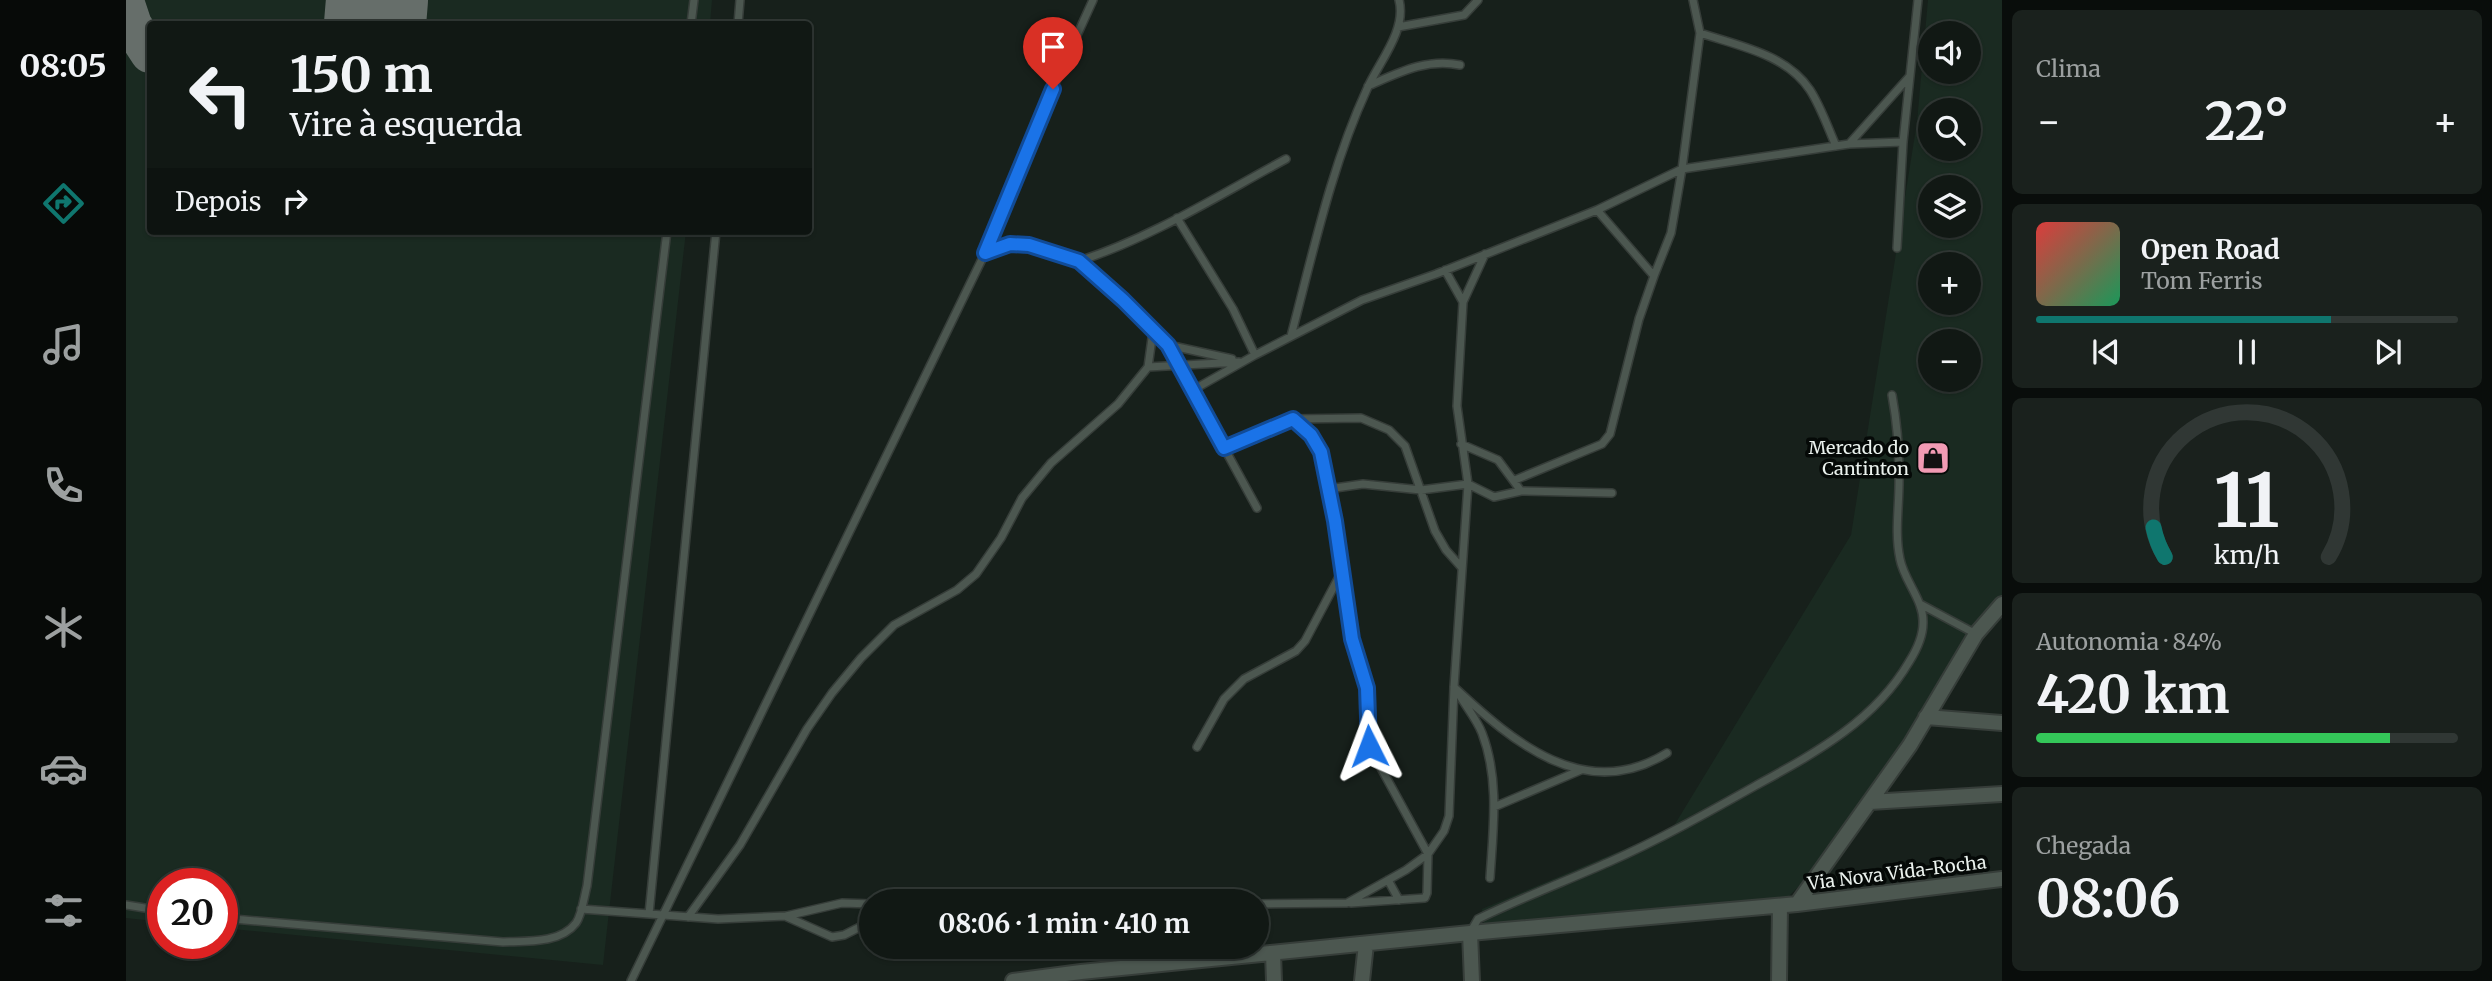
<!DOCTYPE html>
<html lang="pt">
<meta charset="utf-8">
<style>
body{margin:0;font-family:Merriweather,serif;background:#1a211d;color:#f1f3f6;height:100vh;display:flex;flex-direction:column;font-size:26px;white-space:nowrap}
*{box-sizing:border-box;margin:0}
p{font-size:23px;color:#9ca0a0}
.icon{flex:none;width:38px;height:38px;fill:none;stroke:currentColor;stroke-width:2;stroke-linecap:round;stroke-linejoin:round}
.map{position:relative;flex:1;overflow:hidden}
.details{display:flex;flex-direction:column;gap:10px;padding:10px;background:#090d0b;width:490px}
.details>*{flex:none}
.guide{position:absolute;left:21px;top:21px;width:665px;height:214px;border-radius:7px;box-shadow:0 2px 5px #0004,0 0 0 2px #303734;background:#111814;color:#f1f3f6;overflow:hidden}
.buttons{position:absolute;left:1792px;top:21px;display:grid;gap:14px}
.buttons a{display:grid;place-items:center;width:63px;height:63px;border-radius:50%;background:#111814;box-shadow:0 2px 5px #0004,0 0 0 2px #303734;font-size:35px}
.speed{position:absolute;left:21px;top:868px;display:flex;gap:14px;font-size:35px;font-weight:700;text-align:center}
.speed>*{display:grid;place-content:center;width:91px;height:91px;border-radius:50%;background:#111814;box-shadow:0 2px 5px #0004,0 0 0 2px #303734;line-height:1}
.speed .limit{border:10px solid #d22;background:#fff;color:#111}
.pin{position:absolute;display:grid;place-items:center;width:60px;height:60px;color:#fff;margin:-72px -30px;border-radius:50% 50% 50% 0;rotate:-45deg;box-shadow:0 0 7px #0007}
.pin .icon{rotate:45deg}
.me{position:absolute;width:77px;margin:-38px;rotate:357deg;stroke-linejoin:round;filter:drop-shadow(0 0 5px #0008)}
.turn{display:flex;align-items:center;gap:24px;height:147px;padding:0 28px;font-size:32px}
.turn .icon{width:91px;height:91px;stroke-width:2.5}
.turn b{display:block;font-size:49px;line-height:60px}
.then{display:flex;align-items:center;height:66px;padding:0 28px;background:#0003;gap:14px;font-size:26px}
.big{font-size:52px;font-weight:700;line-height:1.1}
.details .widget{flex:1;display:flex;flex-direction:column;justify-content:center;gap:10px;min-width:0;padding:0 24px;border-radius:10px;background:#1a211d}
.details .dial{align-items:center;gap:0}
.dial svg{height:182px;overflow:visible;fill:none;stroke:#303734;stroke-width:7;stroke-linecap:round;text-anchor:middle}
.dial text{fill:#f1f3f6;stroke:none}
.song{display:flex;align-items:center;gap:21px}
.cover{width:84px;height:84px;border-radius:10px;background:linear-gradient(135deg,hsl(0 70% 55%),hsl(150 70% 35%))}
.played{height:7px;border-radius:4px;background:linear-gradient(90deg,#0f766e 70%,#303734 70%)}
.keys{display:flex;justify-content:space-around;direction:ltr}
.heat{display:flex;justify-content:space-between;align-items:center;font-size:38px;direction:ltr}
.charge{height:10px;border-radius:5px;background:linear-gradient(90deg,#34c759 84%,#303734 0)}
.trip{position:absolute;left:733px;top:889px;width:410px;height:70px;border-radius:35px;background:#111814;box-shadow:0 2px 5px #0004,0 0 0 2px #303734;font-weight:700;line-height:70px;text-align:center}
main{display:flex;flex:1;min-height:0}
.dock{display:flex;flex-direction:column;width:126px;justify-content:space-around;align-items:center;background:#070a08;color:#9ca0a0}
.dock .icon{width:49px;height:49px}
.dock .selected{color:#0f766e}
.dock b{font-size:32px;color:#f1f3f6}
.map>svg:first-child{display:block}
</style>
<main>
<nav class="dock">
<b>08:05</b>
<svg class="icon selected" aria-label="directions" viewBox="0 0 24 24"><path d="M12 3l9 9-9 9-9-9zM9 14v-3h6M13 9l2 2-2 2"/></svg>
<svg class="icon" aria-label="music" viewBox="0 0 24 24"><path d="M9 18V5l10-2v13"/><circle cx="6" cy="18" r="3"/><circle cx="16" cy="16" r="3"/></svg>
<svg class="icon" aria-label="phone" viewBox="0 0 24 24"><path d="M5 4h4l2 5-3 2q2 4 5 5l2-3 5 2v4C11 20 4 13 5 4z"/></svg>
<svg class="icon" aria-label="climate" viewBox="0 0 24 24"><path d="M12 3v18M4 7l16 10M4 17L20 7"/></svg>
<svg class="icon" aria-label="car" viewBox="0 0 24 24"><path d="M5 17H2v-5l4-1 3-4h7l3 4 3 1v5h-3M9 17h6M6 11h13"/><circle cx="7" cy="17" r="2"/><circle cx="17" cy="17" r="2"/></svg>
<svg class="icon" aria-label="filters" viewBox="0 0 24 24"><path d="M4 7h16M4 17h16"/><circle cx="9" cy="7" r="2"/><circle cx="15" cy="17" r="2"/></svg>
</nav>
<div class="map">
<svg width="1876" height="981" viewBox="0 0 1876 981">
<rect width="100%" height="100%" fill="#17201b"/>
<path fill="#1a2a21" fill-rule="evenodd" d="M0 0H586L584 24H24V231H560L477 965 96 928V884H37V922L0 918Z
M1802 0H1876V610L1674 885 1661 898 1359 933 1356 909 1546 829 1725 535 1791 122ZM1804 33H1843V72H1804ZM1804 110H1843V149H1804ZM1804 187H1843V226H1804ZM1804 264H1843V303H1804ZM1804 341H1843V380H1804Z"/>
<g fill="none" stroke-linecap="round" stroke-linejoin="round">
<path stroke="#666e6a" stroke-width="40" d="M0 7 6 25 24 53
M231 24 247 0"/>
<path stroke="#666e6a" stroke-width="102" d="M249 24 251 0"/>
<defs>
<path id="service" d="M565 24 568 0
M612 24 614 0
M1272 27 1338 15 1352 0
M1574 33C1613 46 1660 54 1684 90 1695 107 1702 128 1710 146
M1242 86C1272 73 1300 58 1334 65
M1723 144 1783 77
M1471 210 1528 276
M1051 218 1107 309 1129 355
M1771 248 1777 142
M859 253 884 244 903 245 953 261 997 300 1042 345 1131 508
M953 261C1025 238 1093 195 1160 159
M1319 270 1337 302
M1165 336C1187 253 1205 167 1241 89 1253 62 1281 30 1273 0
M1042 345 1106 359
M1022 367 1113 362
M1067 390 1129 355 1236 300 1310 274 1471 210 1556 169 1574 33 1567 0
M1167 419 1185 435 1195 452 1209 521 1226 639 1241 688 1243 746 1302 854 1301 893 1299 898 1225 903
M1335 444 1372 460 1395 491 1486 493
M1098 448 1167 419 1235 418 1263 430 1279 446 1309 531 1320 550 1336 568
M1389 480 1476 444 1484 434 1513 319 1528 276 1545 233 1556 169 1723 144 1777 142 1792 0
M1202 489 1237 484 1295 490 1342 484 1368 497 1395 491
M1794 604 1850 634
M1328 687C1387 742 1459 804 1541 753
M1334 696C1341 708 1351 720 1356 733 1374 780 1367 830 1364 878
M1071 747 1098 699 1118 679 1170 651 1179 641 1215 573
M1368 807 1455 770
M1262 880 1273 900
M1130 904 1221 903 1280 870 1302 854 1318 831 1323 816 1328 687 1342 484 1331 406 1337 302 1359 254
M0 905 37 911
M455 909 592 919 660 916 716 903 746 904
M523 914 590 231
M562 917 614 845 681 729 706 693 735 658 768 625 831 590 850 574 875 538 896 498 925 463 992 404 1022 367 1027 331
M661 917 706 937 718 935 746 921
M96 918 377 942C400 941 434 944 450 923 456 915 458 897 461 886L541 231
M1345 931 1352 919C1395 898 1440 881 1483 862 1533 840 1581 813 1629 786 1687 754 1748 722 1783 662 1790 651 1797 636 1797 623 1798 600 1778 581 1774 559 1768 531 1774 502 1773 474 1773 448 1771 422 1766 395
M505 981 859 253 927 88 967 0"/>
<path id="minor" d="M1800 717 1876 723
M1744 802 1876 794
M1671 904 1784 745 1850 634 1876 604
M1344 933 1346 981
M1147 953 1148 981
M887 981 955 972 1344 933 1671 904 1876 879
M1236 981 1240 944
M1653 981 1654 906"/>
</defs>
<use href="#service" stroke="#363d39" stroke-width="10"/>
<use href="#minor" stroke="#363d39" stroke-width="18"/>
<use href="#service" stroke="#4c5750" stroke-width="7"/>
<use href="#minor" stroke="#4c5750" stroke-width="14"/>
</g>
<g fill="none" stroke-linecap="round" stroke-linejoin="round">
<defs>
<path id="route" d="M927 89 859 253 884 244 903 245 953 261 997 300 1042 345 1098 448 1167 419 1185 435 1195 452 1209 521 1226 639 1241 688 1243 746"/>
</defs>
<use href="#route" stroke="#114b97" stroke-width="18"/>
<use href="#route" stroke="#1a73e8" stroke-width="12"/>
</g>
<defs>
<symbol id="shop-square" viewBox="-11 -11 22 22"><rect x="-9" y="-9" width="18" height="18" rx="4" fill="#f19ab3" stroke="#050907"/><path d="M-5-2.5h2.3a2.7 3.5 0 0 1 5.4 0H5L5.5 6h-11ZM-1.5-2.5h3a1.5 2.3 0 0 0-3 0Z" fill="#111"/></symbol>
</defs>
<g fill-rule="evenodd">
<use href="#shop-square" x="1788" y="439" width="38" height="38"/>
</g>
<g text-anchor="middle" stroke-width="7" stroke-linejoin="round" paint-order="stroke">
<g font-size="18" fill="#eaf1ed" stroke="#050907" text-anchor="end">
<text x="1783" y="454">Mercado do<tspan x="1783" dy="21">Cantinton</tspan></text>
</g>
<g font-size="18" fill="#eaf1ed" stroke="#050907">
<text transform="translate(1771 873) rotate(-7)" y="6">Via Nova Vida-Rocha</text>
</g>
</g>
</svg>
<div class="buttons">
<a><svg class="icon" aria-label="sound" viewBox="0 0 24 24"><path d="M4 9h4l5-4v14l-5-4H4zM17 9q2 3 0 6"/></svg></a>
<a><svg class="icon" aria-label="search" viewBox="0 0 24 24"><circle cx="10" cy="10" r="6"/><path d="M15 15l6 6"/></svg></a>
<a><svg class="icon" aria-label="layers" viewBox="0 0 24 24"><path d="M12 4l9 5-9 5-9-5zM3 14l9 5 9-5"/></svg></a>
<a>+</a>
<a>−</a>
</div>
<div class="speed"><div class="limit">20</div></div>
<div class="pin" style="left:927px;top:89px;background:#d93025"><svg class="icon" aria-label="arrive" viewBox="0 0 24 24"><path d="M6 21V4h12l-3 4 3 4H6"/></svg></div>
<svg class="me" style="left:1243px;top:746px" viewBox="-20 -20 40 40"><path d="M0-17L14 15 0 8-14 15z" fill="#1a73e8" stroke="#fff" stroke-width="4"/></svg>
<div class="trip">08:06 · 1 min · 410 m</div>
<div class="guide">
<div class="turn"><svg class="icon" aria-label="left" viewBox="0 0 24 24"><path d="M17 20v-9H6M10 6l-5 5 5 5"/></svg><div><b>150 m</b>Vire à esquerda</div></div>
<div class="then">Depois<svg class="icon" aria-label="right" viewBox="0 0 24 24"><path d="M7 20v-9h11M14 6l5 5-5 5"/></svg></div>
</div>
</div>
<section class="details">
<div class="widget"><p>Clima</p>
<div class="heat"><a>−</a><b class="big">22°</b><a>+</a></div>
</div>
<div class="widget">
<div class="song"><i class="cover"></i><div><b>Open Road</b><p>Tom Ferris</p></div></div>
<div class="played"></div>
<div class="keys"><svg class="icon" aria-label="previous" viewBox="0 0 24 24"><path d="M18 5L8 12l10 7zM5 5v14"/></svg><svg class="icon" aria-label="pause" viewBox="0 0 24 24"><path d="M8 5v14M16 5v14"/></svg><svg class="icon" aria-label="next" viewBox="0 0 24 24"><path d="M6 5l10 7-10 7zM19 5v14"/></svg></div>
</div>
<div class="widget dial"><svg viewBox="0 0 100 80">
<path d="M14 69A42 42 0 1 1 86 69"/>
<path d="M14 69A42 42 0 0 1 9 56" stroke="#0f766e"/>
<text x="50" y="56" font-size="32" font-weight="700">11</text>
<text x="50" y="72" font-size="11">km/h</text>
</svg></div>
<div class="widget"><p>Autonomia · 84%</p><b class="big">420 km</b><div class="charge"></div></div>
<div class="widget"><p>Chegada</p><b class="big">08:06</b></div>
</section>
</main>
